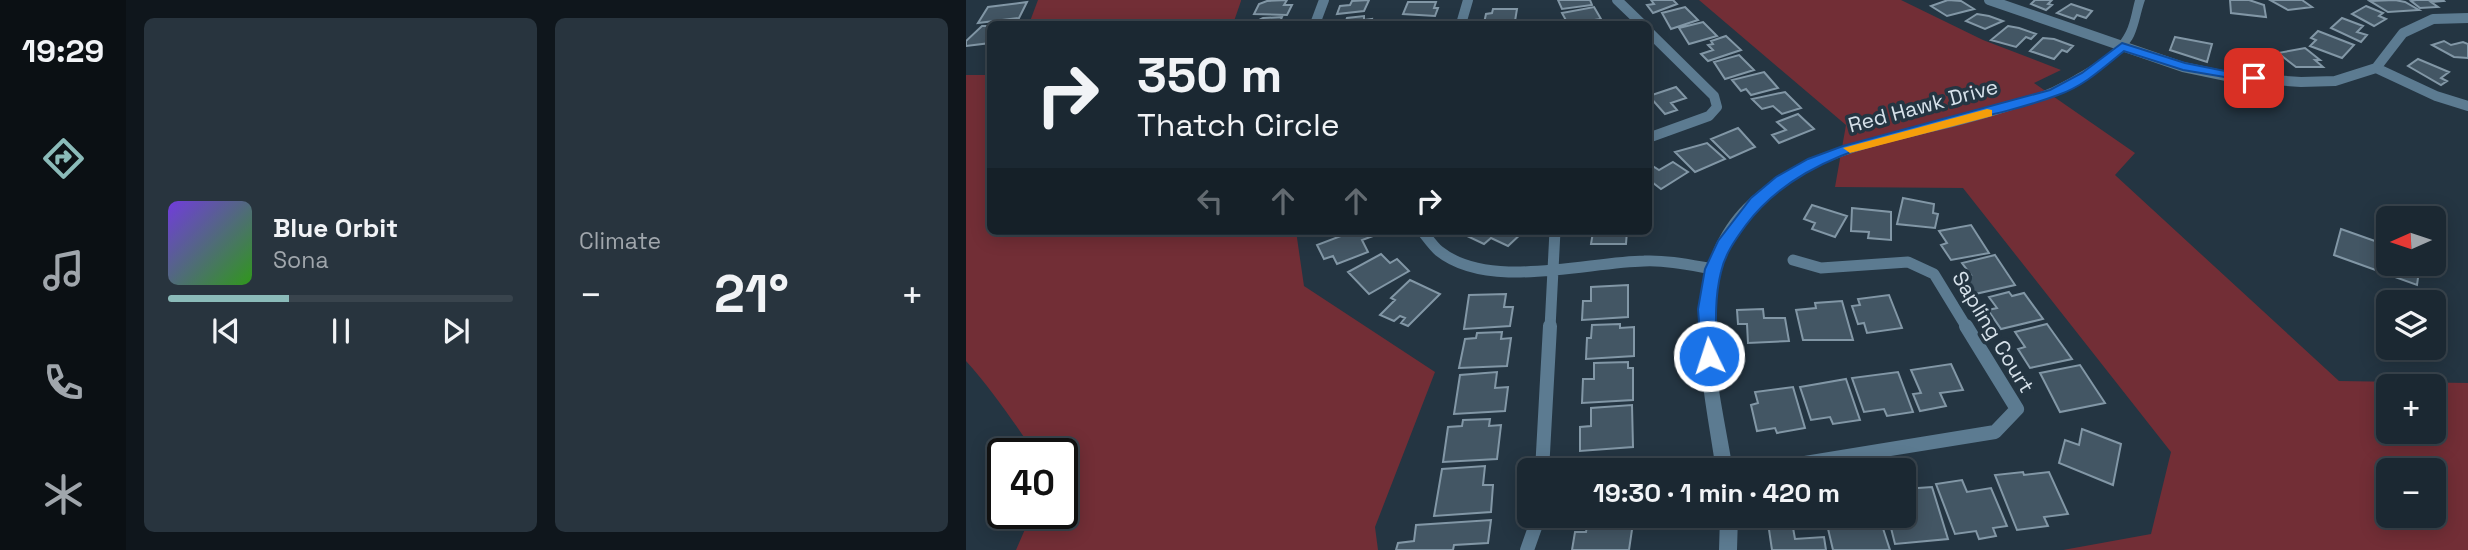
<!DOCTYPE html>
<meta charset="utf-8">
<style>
body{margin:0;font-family:"Space Grotesk",sans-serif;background:#28343e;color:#f1f3f6;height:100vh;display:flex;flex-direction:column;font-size:26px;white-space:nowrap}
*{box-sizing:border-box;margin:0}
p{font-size:23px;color:#a0a6ac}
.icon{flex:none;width:38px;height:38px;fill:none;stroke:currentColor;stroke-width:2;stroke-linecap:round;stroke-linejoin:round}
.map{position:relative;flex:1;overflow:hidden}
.details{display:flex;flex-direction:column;gap:18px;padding:18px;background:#0f161c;width:840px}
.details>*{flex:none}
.banner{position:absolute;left:21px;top:21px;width:665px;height:214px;border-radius:10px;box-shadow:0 4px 18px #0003,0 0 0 2px #39444d;background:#1b2832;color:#f1f3f6;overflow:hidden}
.needle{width:46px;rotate:267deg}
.tools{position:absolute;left:1410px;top:206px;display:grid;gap:14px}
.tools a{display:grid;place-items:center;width:70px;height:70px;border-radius:10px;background:#1b2832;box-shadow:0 4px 18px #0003,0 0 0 2px #39444d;font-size:35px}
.speed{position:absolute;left:21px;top:438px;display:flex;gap:14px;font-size:35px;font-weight:700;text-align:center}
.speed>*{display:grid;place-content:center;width:91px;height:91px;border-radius:50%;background:#1b2832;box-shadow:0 4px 18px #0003,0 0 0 2px #39444d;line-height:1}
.speed .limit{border:4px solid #111;border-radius:10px;background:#fff;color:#111}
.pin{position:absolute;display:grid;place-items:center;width:60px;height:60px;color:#fff;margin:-30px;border-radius:14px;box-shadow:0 4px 10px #0006}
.me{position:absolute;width:77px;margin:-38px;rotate:356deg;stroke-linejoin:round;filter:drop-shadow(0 0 5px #0008)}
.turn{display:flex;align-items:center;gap:24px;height:147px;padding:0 35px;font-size:32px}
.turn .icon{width:91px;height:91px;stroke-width:2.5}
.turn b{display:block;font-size:49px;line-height:60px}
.lanes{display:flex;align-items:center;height:66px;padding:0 35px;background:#0003;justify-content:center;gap:35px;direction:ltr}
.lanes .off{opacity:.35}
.big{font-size:52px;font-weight:700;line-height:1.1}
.details .card{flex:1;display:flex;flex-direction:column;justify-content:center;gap:10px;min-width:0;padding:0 24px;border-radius:10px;background:#28343e}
.song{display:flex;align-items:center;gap:21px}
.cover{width:84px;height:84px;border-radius:10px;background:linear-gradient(135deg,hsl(260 70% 55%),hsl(110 70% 35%))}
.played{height:7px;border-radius:4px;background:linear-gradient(90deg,#8bbbb9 35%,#39444d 35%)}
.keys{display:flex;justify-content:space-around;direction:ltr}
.heat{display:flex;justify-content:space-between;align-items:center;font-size:38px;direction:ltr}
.details .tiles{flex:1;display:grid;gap:18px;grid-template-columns:repeat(2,1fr)}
.trip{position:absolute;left:551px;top:458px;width:399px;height:70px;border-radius:10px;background:#1b2832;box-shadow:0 4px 18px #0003,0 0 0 2px #39444d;font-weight:700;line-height:70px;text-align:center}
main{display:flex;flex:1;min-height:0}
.tab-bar{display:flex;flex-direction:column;width:126px;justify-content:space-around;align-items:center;background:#0b1014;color:#a0a6ac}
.tab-bar .icon{width:49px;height:49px}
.tab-bar .current{color:#8bbbb9}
.tab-bar b{font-size:32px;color:#f1f3f6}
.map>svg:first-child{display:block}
</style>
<main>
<nav class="tab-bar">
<b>19:29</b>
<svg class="icon current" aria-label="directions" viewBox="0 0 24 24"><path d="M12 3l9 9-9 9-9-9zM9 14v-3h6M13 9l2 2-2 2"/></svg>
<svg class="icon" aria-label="music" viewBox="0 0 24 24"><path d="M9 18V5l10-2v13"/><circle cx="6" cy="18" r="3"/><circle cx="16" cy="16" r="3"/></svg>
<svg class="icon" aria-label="phone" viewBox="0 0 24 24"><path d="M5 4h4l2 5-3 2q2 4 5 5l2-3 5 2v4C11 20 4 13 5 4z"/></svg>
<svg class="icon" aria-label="climate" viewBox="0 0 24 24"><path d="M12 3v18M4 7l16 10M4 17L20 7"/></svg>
</nav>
<section class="details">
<div class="tiles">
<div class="card">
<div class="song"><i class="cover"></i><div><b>Blue Orbit</b><p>Sona</p></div></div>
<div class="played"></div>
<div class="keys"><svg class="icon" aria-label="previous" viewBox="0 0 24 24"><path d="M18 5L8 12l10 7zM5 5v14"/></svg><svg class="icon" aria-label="pause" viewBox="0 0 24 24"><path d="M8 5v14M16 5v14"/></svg><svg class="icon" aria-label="next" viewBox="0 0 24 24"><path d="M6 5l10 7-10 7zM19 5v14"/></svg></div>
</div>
<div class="card"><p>Climate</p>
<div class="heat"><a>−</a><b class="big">21°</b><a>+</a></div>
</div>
</div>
</section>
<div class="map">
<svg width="1502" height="550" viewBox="0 0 1502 550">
<rect width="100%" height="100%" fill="#243542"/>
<path fill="#722e36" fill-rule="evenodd" d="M72 0H275V1L267 24H63Z
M733 0H935L1017 40 1095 70 1068 83 1169 153 1149 175 1373 381 1502 383V550H1097L1185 534 1205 452 997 188 869 187 880 125ZM1423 387H1468V432H1423ZM1423 471H1468V516H1423Z
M0 75H24V231H330L338 286 469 372 409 527 412 550H50L66 513H96V453H69C47 421 26 390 0 361Z"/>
<path fill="#435664" stroke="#8297a6" stroke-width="2" d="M321 0 318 5H326L321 15 288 14 293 4 301 1Z
M403 0 398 11 371 14 374 6 384 5 386 1Z
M592 0H624L626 5 596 9Z
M685 0H707L711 4 687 13 681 5 688 4Z
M982 0 995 1 1008 9 981 16 965 6Z
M1069 0H1086L1082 4 1086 5 1080 10 1065 4Z
M1264 0H1283L1298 5 1300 17 1265 13Z
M1304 0H1336L1346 7 1322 10Z
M1429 0 1439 2 1453 10 1422 12 1404 1Z
M1450 0H1477L1478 1 1465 2 1472 7 1454 8 1445 1Z
M61 2 53 18 12 23 22 7Z
M442 2H470L468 8H472L469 16 437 14Z
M1105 4 1126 11 1120 18 1111 15 1108 19 1091 13Z
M1400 6 1417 13 1413 16 1420 19 1408 26 1386 14Z
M628 7 635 19 602 24 596 13Z
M719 7 732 20 705 29 696 13Z
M527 9H551L549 21 518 23 520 14 526 13Z
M1011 14 1023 16 1037 21 1019 29 1000 21Z
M398 16V20L406 19 405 24H371L379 23 381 18Z
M316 17 314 22H319L318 24H285L297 18Z
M1376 18 1397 26 1391 32 1401 35 1395 42 1365 28Z
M737 22 751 36 723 44 713 28Z
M16 26H24V43L0 46V41Z
M1042 26 1053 28 1070 34 1065 39 1060 37 1050 47 1025 40Z
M1352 31 1388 45 1376 58 1344 46 1350 40 1345 38Z
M760 36 775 50 742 61 735 54 747 50 742 45 747 44 745 41Z
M1209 37 1246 44 1241 62 1204 50Z
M1077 38 1088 39 1107 46 1101 52 1096 50 1088 59 1064 51Z
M1478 41 1485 45 1497 42 1502 44V58L1488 57 1466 45Z
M1339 48 1354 60H1349L1357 67H1330L1312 53Z
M1273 49 1299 51 1310 69 1276 63 1271 54H1275Z
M773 55 788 70 759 79 748 62Z
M1452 59 1483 72 1475 78 1481 81 1475 85 1442 66Z
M798 72 812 88 785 95 780 89 775 91 766 80Z
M710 87 720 98 705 103 711 110 699 114 683 96Z
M819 92 835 108 816 114 807 106 796 109 786 99Z
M832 114 848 129 813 143 806 135 820 130 811 122Z
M772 128 789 147 764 158 745 139Z
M741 143 759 159 729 172 709 152Z
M707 162 722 172 695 189 682 179V163L693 170Z
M937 198 968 204 967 213 972 214 969 228 931 224Z
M846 205 881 216 869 237 846 229 849 223 838 219Z
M886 208 925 212V240L902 238 903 232 885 231Z
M1005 225 1023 253 985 260 975 245 981 243 973 231Z
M1375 229 1423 246V264H1454L1451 285 1368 255Z
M388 231 418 232 396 240 402 252 371 264 367 256 358 259 351 245Z
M506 231H558L542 246 525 238 518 244 501 236Z
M661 231 660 244H625L627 232H620Z
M415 254 424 263 431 259 443 271 403 294 382 272Z
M1029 255 1049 285 1009 294 998 277 1005 275 996 263Z
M444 280 474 294 442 326 435 323 439 318 434 316 428 321 414 315 429 300 425 298Z
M662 285V317L616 320 617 301H625V287Z
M1043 292 1046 296 1058 293 1077 319 1035 329 1022 310 1031 308 1023 297Z
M540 294 538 307H547L544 326 498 329 503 295Z
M923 295 936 328 901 333 898 323 892 324 886 306 894 305 892 299Z
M876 301 887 340H837L830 310 850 308 849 303Z
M797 309 798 318H819L823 341 782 343 781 324H772L771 310Z
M654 324V328L668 327V356L620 359 621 338H625L626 325Z
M1081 324 1106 359 1064 368 1052 349 1059 347 1049 332Z
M536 332 535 339 545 338 541 366 493 368 499 339 510 338 511 333Z
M662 362V368H667V400L616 403 617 379H628V363Z
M985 364 997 390 974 393 980 406 954 411 947 394 955 393 945 370Z
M1114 365 1139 403 1094 412 1074 373Z
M531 372 529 388 542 387 539 411 488 414 494 375Z
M932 372 947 412 921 416 918 409 898 412 886 378Z
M880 379 894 420 867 424 864 417 845 420 834 387Z
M827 387 839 428 811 433 809 428 791 431 785 405 792 403 789 392Z
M666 405 667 447 614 451V427L625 426V408Z
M524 419 523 426 535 425 531 459 477 462 482 427 496 426 497 420Z
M1116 429 1155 444 1147 485 1093 463 1099 440 1113 445Z
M519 466 517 485H527L525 512 468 516 476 469Z
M1057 472 1058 475 1083 472 1102 514 1078 517 1082 526 1051 530 1029 475Z
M996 480 1001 492 1025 488 1041 526 1027 528 1030 536 1013 539 1010 531 989 534 970 484Z
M966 487 982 539 929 544 922 516H938V504H942L938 489Z
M623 516H668L663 550H606L609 532H620Z
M859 516H913L924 550H867Z
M525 520 522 543 488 545 487 550H430L432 543 448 541 450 525Z
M826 522 829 539 858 537 860 550H806L802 523Z"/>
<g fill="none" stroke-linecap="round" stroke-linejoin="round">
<path stroke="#5c7b91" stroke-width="10" d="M651 0 676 24
M1023 0 1217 67 1265 77 1335 82 1369 81 1410 68 1437 33 1467 19 1502 18
M349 24 358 0
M495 24 502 0
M682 31 748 96 751 107 743 116 682 138
M1410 68 1470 96 1502 106"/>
<path stroke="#5c7b91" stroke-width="11" d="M456 231C461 237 467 246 473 251 523 291 620 262 678 261 701 260 724 265 747 269
M827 260 855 268 942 262 968 274 1001 328
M584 328 589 231"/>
<path stroke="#5c7b91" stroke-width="14" d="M576 471 584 326
M789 471 1029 432 1051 409 1000 326
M561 550 573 516"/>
<path fill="#5c7b91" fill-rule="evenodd" d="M1169 0H1179C1175 11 1173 25 1168 36 1160 53 1134 70 1117 80 1080 101 1039 113 998 124 908 148 782 162 754 272 737 337 757 406 767 471H750C742 414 728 355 735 297 758 118 985 146 1104 78 1123 67 1146 55 1158 35 1164 26 1166 11 1169 0Z
M754 516H772L771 550H753Z"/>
</g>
<path fill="#1a73e8" stroke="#114b97" stroke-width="2" d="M1156 43 1219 63 1294 78 1288 82 1217 70 1158 51C1137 68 1118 86 1092 95 991 133 849 132 780 225 769 240 759 254 755 272 748 300 750 327 751 356L743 363 736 361 732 309 739 269 752 241 785 198 810 177 842 159 877 146 1084 90 1116 73Z"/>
<path fill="#f59e0b" d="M1021 109 1026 110V116L884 153 877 148Z"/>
<g text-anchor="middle" stroke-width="7" stroke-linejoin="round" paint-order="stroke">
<g font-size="21" fill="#d7e2eb" stroke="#243542">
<text transform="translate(957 106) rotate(-15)" y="7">Red Hawk Drive</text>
<text transform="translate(1027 332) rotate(59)" y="7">Sapling Court</text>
</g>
</g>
</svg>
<div class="tools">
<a><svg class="needle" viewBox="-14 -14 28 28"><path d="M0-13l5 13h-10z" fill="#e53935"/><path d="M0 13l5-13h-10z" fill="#a0a6ac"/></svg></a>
<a><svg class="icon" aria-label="layers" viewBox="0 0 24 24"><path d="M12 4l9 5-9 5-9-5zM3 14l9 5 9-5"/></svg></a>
<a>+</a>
<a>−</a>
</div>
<div class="speed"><div class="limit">40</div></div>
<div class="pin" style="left:1288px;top:78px;background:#d93025"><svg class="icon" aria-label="arrive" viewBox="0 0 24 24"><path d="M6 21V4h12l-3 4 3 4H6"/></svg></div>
<svg class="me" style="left:743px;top:356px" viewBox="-20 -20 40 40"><circle r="17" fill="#1a73e8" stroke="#fff" stroke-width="3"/><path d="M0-11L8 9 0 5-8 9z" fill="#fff"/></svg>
<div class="trip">19:30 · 1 min · 420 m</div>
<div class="banner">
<div class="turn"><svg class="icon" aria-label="right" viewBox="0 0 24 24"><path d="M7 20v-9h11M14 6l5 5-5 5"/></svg><div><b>350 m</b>Thatch Circle</div></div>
<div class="lanes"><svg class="icon off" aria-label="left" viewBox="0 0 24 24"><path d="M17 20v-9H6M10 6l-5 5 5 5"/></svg><svg class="icon off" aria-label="ahead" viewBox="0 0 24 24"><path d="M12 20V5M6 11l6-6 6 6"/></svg><svg class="icon off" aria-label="ahead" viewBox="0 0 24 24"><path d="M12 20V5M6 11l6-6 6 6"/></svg><svg class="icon" aria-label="right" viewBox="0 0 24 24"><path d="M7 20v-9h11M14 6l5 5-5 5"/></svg></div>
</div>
</div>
</main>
